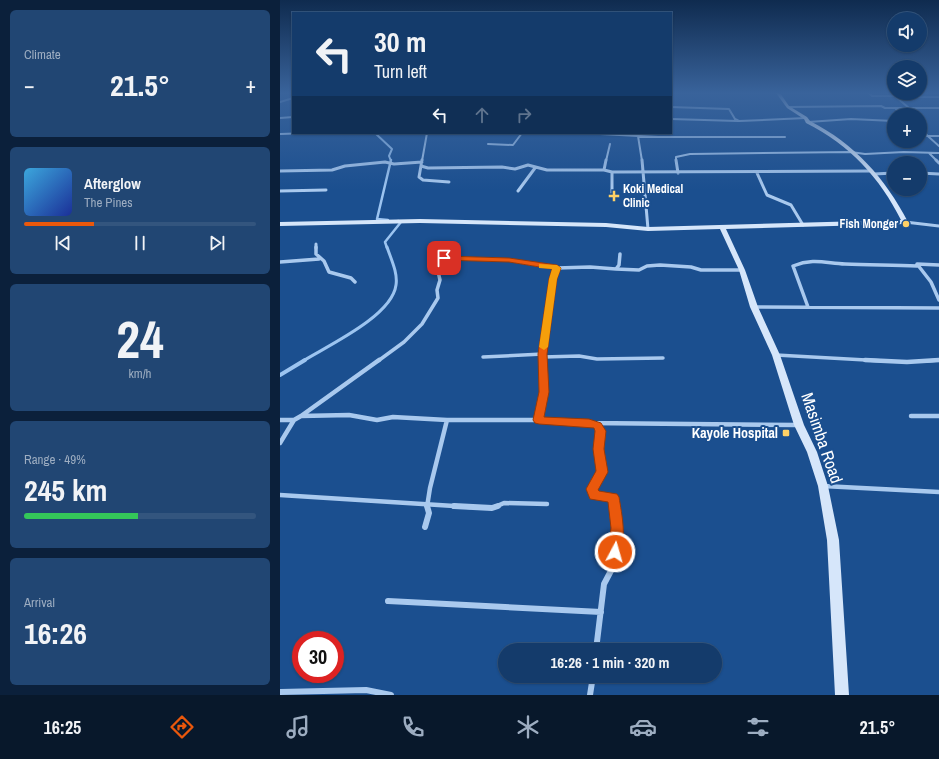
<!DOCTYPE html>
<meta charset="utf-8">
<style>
body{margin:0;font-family:"Archivo Narrow",sans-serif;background:#214673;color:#f1f3f6;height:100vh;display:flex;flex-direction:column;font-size:15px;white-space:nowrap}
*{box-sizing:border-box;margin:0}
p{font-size:13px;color:#9dadc1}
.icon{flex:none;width:22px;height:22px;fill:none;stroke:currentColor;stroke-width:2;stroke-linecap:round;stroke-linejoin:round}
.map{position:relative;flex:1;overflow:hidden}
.panel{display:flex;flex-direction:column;gap:10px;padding:10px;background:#0b203b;width:280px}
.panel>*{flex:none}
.hud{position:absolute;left:12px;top:12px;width:380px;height:122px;border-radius:0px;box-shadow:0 1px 3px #0004,0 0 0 1px #33557e;background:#143b6b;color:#f1f3f6;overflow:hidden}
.buttons{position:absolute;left:607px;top:12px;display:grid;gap:8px}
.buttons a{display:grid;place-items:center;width:40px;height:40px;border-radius:50%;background:#143b6b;box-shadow:0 1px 3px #0004,0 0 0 1px #33557e;font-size:20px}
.speed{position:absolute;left:12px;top:631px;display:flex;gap:8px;font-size:20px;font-weight:700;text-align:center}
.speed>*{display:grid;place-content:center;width:52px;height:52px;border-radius:50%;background:#143b6b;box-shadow:0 1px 3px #0004,0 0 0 1px #33557e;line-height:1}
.speed .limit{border:6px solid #d22;background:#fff;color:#111}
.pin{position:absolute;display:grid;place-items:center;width:34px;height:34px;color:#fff;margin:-17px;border-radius:8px;box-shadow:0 2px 6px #0006}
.me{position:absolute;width:44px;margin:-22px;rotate:6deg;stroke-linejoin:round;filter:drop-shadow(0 0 3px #0008)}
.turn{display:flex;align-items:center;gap:14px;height:84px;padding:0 16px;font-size:18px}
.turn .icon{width:52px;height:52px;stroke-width:2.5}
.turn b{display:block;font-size:28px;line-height:34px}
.lanes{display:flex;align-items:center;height:38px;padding:0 16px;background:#0003;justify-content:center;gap:20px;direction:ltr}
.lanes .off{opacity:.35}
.big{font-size:30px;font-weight:700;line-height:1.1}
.panel .card{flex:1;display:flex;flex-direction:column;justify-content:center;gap:6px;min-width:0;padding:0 14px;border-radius:6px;background:#214673}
.panel .dial{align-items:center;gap:0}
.dial b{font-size:52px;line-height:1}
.song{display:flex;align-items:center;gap:12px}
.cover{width:48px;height:48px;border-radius:6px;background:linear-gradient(135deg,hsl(200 70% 55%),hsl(230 70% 35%))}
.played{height:4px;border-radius:2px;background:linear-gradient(90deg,#ea580c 30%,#33557e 30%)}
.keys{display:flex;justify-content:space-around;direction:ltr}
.heat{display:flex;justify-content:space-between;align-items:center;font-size:22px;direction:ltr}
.charge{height:6px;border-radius:3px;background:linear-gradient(90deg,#34c759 49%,#33557e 0)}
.trip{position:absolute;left:218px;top:643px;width:224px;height:40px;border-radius:20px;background:#143b6b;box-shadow:0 1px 3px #0004,0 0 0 1px #33557e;font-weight:700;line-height:40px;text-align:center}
.tabs{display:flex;height:64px;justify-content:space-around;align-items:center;background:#08182b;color:#9dadc1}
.tabs .icon{width:28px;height:28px}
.tabs .current{color:#ea580c}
.tabs b{font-size:18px;color:#f1f3f6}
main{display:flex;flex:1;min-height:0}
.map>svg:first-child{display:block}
</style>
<main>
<section class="panel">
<div class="card"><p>Climate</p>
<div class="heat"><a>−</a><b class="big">21.5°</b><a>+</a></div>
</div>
<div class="card">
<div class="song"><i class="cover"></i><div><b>Afterglow</b><p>The Pines</p></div></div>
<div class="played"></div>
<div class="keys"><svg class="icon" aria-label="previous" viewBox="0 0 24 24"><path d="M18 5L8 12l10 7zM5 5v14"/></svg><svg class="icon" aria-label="pause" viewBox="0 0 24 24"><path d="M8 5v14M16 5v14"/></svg><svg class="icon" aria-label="next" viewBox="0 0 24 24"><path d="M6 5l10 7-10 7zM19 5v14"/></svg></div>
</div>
<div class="card dial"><b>24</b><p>km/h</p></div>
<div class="card"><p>Range · 49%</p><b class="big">245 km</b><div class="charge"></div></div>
<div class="card"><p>Arrival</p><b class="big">16:26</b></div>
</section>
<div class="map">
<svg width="659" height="695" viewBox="0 0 659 695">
<rect width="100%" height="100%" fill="#1b4f8f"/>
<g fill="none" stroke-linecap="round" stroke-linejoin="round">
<path stroke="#9cc4f0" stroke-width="2" d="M95 133 112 149 109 156 111 161"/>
<path stroke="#9cc4f0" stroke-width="2.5" d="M108 220 97 219 111 160
M107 248 105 242 121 222 118 221"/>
<path stroke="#9cc4f0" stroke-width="3" d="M23 361C49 345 112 316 116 285 118 273 111 259 107 247"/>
<path stroke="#9cc4f0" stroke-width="4" d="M0 375 25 360"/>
<path stroke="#a9c9ee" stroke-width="2" d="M589 93 592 96H619
M616 97 629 108
M617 97H659
M0 102 13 98
M391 107 449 109 455 119 459 121 526 118
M508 107 601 106 605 108H659
M615 108 623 115
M0 118 13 117
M391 119 458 121
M528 122 571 119 614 121
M640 129 659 146
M301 133 378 137H505
M0 134 29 133
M358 136 362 161
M647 136H659
M208 144 233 145 242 133
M649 153 657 161
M142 161 147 133
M326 161 330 144
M396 161V157L410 154 571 152 585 154 624 152 659 153"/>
<path stroke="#a9c9ee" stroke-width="3" d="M142 160 139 177 143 180 169 182
M362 160 368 229
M396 160 398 173
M656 160 659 163
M141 166 148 168 222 167 235 169 248 165 267 170H324L332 172 590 171
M324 170 326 160
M0 171 52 170 65 166 105 162 114 164 142 162
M332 172V194
M477 173 487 195 511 205 523 225
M640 173 659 174
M594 174 614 173
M0 191 46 190
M238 191 255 168
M625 222 659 226
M36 244V248"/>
<path stroke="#a9c9ee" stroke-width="3.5" d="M36 247V254L44 261 49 272 71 278 75 282
M0 262 39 259
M659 265 637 264 651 282 659 300
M336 269 359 270 367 266 380 265 411 267 421 270H462
M474 307 659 308
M528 307 513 266C533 258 545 263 565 264 589 265 613 265 637 266
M496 355 604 361
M203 357 263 354
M263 357 299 356 317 359 383 358
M98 361 124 342 142 324 158 298 157 290 160 280 156 263 164 258 229 260 277 268
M263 361 273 279 277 268 310 267 336 269 339 265 340 254
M647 361 659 360"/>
<path stroke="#a9c9ee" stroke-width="4.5" d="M585 360 627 362 659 360
M21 416 99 360
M631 416H659
M0 420H14L21 416 69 415 97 420 113 417 167 420H259L309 423 518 425
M259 420 264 392 263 360
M313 424 318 425 321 431 318 449 322 472 312 489 313 495 333 497 334 507
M0 443 14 420
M543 486 659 492
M0 495 190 507
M147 507 150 488 167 420
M215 507 224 503 267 504"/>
<path stroke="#a9c9ee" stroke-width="6" d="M174 506 212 508 218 506
M145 527 149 513 147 506
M108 601 321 612
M316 650 324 584 333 567 335 552 337 527 334 506
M0 692 86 690 111 695
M310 695 313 676"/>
<path fill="#d6e6fa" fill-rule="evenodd" d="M496 93H500L509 106 527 117 530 121C575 144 605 178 628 222L625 224 446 229 465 270 478 307 500 355 524 425 537 452 548 486 559 540 569 695H555L547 540 538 486 527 452 514 425 492 355 470 307 459 270 440 229 368 231 326 227 140 223 0 226V222L140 219 326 223 368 227 621 220C600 178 570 145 526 123L524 119 507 108Z"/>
</g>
<linearGradient id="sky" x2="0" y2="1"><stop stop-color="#0f2b4f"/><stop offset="0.49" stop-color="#39639b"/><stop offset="1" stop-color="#39639b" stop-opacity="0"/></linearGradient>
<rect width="659" height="190" fill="url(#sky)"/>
<path fill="#ea580c" stroke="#983908" d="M164 256 229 258 277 265 281 268 277 279 267 354 269 392 264 417 309 419 321 423 326 431 324 449 328 472 318 490 319 491 337 494 339 497C342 515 347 539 339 556L335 558 330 556 328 552 331 528 328 502 310 499 306 489 316 471 313 449 315 431 314 428 259 424 255 423 253 420 259 392 258 354 269 279 272 269 229 262 161 260V257Z"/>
<path fill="#f59e0b" d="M259 264 277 265 281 268 277 279 268 347 264 350 259 347 269 279 272 269 259 268Z"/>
<g fill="#ffd166" stroke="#1b4f8f" stroke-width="1.5">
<path d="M332 190h4v4h4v4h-4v4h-4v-4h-4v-4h4z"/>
<circle cx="626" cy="224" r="4"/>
<rect x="502" y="429" width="8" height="8" rx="2"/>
</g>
<g text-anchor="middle" stroke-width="4" stroke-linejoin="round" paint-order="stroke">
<g font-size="12" font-weight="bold" fill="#fff" stroke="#1b4f8f" text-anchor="start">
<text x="343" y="193">Koki Medical<tspan x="343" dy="14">Clinic</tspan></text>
<text x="618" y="228" text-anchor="end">Fish Monger</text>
</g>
<g font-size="14" font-weight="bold" fill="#fff" stroke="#1b4f8f" text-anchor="end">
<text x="498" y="438">Kayole Hospital</text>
</g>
<g font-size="17" fill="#fff" stroke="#1b4f8f">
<text transform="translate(542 438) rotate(71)" y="6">Masimba Road</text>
</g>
</g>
</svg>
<div class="buttons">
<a><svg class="icon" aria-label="sound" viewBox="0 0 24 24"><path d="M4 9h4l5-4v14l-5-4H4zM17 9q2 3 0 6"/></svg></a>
<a><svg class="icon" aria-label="layers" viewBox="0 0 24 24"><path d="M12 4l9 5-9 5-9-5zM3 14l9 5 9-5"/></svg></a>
<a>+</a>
<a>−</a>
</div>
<div class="speed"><div class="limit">30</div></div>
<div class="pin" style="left:164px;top:258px;background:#d93025"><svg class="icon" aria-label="arrive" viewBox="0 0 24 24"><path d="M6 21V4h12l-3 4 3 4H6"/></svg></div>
<svg class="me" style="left:335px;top:552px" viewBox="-20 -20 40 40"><circle r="17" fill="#ea580c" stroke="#fff" stroke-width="3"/><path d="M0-11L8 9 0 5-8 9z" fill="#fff"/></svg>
<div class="trip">16:26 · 1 min · 320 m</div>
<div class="hud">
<div class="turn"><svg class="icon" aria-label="left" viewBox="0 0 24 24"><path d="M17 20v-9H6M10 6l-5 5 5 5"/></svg><div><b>30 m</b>Turn left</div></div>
<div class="lanes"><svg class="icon" aria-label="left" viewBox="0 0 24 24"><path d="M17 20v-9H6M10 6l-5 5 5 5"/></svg><svg class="icon off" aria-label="ahead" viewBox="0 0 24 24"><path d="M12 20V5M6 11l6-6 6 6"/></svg><svg class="icon off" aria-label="right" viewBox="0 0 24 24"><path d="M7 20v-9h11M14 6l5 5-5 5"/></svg></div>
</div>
</div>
</main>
<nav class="tabs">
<b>16:25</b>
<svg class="icon current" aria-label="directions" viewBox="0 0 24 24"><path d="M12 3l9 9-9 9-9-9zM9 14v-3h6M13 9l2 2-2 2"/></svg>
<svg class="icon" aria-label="music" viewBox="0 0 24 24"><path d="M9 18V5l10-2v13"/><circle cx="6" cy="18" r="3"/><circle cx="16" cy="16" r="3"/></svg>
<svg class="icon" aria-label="phone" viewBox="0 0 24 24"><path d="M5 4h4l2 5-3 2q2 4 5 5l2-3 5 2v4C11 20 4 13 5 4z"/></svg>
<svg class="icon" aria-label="climate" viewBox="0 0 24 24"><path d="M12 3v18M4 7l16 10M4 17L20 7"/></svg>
<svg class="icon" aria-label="car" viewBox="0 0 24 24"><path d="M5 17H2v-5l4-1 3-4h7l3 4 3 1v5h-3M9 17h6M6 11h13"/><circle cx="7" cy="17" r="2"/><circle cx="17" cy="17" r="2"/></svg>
<svg class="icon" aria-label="filters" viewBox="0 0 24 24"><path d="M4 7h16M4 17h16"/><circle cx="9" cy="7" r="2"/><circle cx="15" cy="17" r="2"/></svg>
<b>21.5°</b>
</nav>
